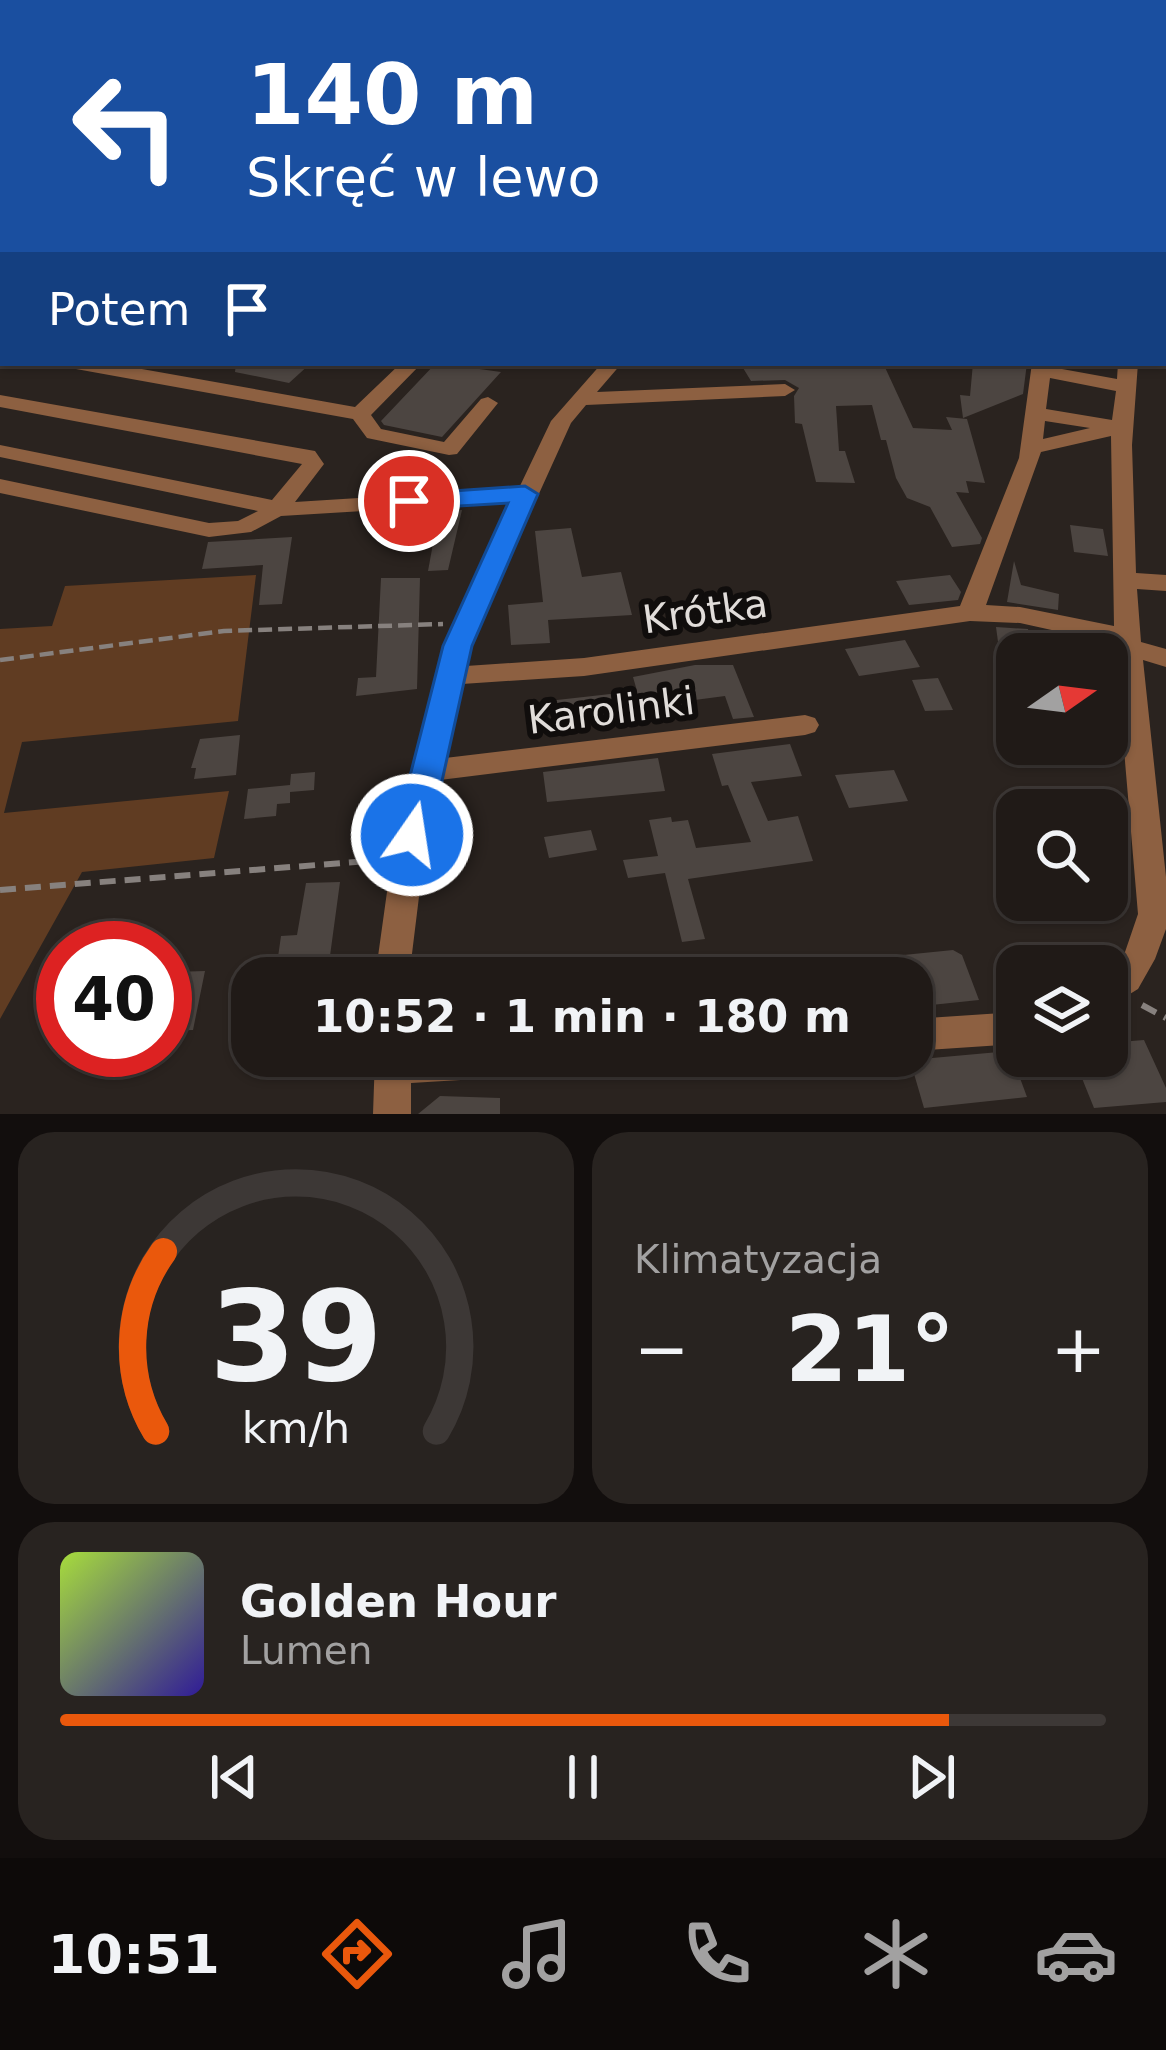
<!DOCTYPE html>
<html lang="pl">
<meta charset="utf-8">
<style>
body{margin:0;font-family:"DejaVu Sans",sans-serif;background:#282320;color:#f1f3f6;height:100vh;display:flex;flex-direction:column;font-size:45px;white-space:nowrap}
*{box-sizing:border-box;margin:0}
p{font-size:39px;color:#a2a1a1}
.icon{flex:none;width:66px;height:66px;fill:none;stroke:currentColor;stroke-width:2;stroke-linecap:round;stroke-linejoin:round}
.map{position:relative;height:1114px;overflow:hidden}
.details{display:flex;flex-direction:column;gap:18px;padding:18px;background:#120e0d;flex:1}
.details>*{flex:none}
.guide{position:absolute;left:0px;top:0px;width:1167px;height:366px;box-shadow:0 3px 9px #0004,0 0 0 3px #3d3836;background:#1a4fa0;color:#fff;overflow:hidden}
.needle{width:78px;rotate:76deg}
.buttons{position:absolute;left:996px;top:633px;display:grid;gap:24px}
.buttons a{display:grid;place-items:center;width:132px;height:132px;border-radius:24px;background:#201a17;box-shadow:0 3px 9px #0004,0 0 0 3px #3d3836;font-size:60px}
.speed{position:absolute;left:36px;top:921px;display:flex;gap:24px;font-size:60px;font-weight:700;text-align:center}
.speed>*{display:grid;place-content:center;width:156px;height:156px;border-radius:50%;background:#201a17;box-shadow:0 3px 9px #0004,0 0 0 3px #3d3836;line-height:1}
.speed .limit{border:18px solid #d22;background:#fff;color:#111}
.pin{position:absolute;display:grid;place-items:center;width:102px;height:102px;color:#fff;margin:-51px;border:6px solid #fff;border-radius:50%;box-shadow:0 3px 12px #0007}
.me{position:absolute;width:132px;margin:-66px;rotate:13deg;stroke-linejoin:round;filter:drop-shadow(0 0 9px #0008)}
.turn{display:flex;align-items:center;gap:42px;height:252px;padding:0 48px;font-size:54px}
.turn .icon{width:156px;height:156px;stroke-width:2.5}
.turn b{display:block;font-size:84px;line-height:102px}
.then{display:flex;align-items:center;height:114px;padding:0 48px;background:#0003;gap:24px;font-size:45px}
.big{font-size:90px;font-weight:700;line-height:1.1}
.details .card{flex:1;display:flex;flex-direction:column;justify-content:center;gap:18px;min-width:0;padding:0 42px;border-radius:36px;background:#282320}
.details .dial{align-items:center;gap:0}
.dial svg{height:312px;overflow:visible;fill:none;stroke:#3d3836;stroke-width:7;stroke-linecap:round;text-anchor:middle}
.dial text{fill:#f1f3f6;stroke:none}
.song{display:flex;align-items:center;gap:36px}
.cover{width:144px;height:144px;border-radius:18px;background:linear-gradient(135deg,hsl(80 70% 55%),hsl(250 70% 35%))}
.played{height:12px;border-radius:6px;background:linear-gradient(90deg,#ea580c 85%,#3d3836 85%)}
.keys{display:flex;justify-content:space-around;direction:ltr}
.heat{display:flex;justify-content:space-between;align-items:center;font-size:66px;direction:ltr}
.details .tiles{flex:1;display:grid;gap:18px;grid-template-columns:1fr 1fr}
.card:last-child{grid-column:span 2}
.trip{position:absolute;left:231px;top:957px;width:702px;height:120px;border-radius:36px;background:#201a17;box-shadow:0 3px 9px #0004,0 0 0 3px #3d3836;font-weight:700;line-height:120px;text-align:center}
.tab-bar{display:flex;height:192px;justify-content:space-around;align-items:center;background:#0d0a09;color:#a2a1a1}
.tab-bar .icon{width:84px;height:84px}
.tab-bar .selected{color:#ea580c}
.tab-bar b{font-size:54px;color:#f1f3f6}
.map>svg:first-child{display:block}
</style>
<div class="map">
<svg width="1166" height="1114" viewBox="0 0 1166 1114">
<rect width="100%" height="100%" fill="#2a231f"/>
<path fill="#603c22" d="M256 575 238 721 22 742 4 813 229 791 214 858 82 872 0 1019V629L52 626 65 586Z"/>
<path fill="#4c4541" d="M236 363H311L289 383 235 372Z
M436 363 501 372 442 437 384 425 381 421Z
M740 363H883L913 428 952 430 946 417 967 419 985 483 966 481 969 493 956 492 982 538 980 544 952 547 930 507 907 498 896 478 886 440H881L872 405 836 406 839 451H845L855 483 816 482 802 424 795 423 794 396 799 388 785 380 751 381Z
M973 363H1027L1023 394 963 418 960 395 970 396Z
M462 510 448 570 428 571 439 511Z
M1070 525 1103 529 1108 556 1074 552Z
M571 528 582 577 621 572 632 615 548 620 550 643 511 645 508 605 543 602 535 531Z
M292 537 282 604 259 605 263 565 202 569 208 542Z
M1014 561 1021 585 1059 594 1058 610 1007 602Z
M950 575 961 592 958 600 909 605 896 581Z
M381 578H420L417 689 356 696 358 678 376 677Z
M996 627 1028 629 1032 654H1017V709H1000L997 678 1003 679Z
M905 640 920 667 859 676 845 649Z
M695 665H733L754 717 733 719 725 696 619 710 622 720 554 729 548 701 637 691 633 677Z
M938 678 953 710 925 711 912 680Z
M240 735 236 775 194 779 196 768H191L200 739Z
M790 744 802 776 751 782 768 821 798 816 813 861 688 879 705 939 682 942 665 873 628 878 623 860 658 856 649 820 671 817 672 822 688 820 696 848 751 842 728 785 722 786 712 754Z
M658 758 665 791 547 802 543 772Z
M894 770 908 801 849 808 835 775Z
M315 772 314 790 290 792V803L277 804 276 816 244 819 248 789 290 785 291 774Z
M591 830 597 850 549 858 544 837Z
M340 882 327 978H275L281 936 297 935 306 883Z
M953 950 962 955 979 1000 912 1007V978H870L864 959Z
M813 956 819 978H714L713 964Z
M205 971 193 1030 165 1031 174 972Z
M1144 1040 1166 1088V1102L1094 1108 1073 1056H1107V1043Z
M1010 1051 1027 1097 924 1108 910 1060Z
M440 1096 500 1098V1114H418Z"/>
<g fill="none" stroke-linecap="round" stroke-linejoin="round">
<path stroke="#87817e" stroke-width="3" stroke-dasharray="6 3" stroke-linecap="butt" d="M945 3 951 0
M728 363 733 368"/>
<path stroke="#87817e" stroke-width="4.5" stroke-dasharray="14 6" stroke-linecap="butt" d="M0 660 224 631 443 624"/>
<path stroke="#87817e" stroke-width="6" stroke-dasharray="16 9" stroke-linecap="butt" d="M0 890 380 860
M1142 1005 1166 1018"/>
<path fill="#8d6041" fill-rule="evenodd" d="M542 0H554L557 3H545Z
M596 0H678L682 3H592Z
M730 0H835L726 3Z
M979 0H989L991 3H981Z
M1164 93H1166V101H1164Z
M0 111H3V119H0Z
M3 260V271L0 272V261Z
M0 335H3V347H0Z
M66 363H108L355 407 401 363H422L371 415 381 429 444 442 481 399 488 397 498 403 457 454 449 455 367 438 353 419 76 369Z
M602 363H622L597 392 785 384 795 390 785 396 586 405 571 423 470 646 466 666 584 658 960 606 1019 458 1032 363H1052L1051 367 1117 379 1118 363H1138L1132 445 1136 573 1166 575V591L1137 589 1141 642 1166 649V667L1143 660 1166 877V929L1155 959 1138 989 1107 1008V974L1125 952 1138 914 1115 644 1020 623 970 621 584 676 462 684 445 758 805 715 815 718 819 725 815 732 805 735 440 780 424 856 409 978H375L392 856 444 646 512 502 281 516 251 532 209 537 0 493V479L209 523 238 521 258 511 0 457V445L272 500 302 464 0 407V395L315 451 324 464 295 502 519 488 551 421ZM1050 378 1116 391 1112 420 1046 409ZM1045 421 1090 428 1043 439ZM1111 436 1114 626 1020 607 986 605 1041 452Z
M1017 1012V1044L912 1051V1019Z
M375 1056H593L588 1068 575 1073 411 1083V1114H373Z"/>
<path stroke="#b3aeab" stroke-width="3" d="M314 0 343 3
M50 3 83 0"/>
</g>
<path fill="#1a73e8" stroke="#114b97" stroke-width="3" d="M525 486 538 494 472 646 430 835 425 844 412 848 400 844 395 835 443 646 508 503 409 509 396 501 409 494Z"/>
<g text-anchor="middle" stroke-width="12" stroke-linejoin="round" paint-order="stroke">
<g font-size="39" fill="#e1ddda" stroke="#100d0c">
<text transform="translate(705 611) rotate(-8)" y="14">Krótka</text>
<text transform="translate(611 710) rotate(-7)" y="14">Karolinki</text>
</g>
</g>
</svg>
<div class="buttons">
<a><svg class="needle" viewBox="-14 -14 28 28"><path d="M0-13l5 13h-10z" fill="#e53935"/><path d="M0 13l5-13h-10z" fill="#a2a1a1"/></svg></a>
<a><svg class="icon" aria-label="search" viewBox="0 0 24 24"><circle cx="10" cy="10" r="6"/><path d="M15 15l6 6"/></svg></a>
<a><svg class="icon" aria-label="layers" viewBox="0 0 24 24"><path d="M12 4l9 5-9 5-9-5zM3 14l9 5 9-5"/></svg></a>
</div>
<div class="speed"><div class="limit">40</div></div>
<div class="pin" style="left:409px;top:501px;background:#d93025"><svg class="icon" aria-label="arrive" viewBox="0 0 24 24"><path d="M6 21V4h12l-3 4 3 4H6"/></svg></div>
<svg class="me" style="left:412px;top:835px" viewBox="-20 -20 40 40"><circle r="17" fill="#1a73e8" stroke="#fff" stroke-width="3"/><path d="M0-11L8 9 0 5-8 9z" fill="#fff"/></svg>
<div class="trip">10:52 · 1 min · 180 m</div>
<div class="guide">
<div class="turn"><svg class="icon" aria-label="left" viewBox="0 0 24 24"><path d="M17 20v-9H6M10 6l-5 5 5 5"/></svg><div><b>140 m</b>Skręć w lewo</div></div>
<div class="then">Potem<svg class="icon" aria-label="arrive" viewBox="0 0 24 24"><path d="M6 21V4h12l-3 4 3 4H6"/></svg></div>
</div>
</div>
<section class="details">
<div class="tiles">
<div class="card dial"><svg viewBox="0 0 100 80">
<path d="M14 69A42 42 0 1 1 86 69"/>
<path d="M14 69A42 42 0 0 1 16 23" stroke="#ea580c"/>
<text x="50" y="56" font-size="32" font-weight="700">39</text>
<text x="50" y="72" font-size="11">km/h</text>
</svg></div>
<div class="card"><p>Klimatyzacja</p>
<div class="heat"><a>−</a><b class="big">21°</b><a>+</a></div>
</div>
<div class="card">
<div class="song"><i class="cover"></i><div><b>Golden Hour</b><p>Lumen</p></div></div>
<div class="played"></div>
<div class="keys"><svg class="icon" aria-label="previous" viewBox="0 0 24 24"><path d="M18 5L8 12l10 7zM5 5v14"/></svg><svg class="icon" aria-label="pause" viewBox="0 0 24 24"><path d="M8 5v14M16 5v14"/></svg><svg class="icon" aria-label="next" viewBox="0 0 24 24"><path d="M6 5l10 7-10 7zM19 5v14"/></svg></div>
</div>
</div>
</section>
<nav class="tab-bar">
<b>10:51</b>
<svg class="icon selected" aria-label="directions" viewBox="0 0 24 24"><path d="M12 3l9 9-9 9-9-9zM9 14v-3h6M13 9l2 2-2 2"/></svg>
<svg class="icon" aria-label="music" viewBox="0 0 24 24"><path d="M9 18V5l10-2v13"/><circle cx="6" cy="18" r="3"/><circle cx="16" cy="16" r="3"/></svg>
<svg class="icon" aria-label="phone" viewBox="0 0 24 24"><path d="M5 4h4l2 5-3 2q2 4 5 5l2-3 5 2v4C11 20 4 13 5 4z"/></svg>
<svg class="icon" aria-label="climate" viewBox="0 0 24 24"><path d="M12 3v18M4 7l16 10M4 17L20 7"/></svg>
<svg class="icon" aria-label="car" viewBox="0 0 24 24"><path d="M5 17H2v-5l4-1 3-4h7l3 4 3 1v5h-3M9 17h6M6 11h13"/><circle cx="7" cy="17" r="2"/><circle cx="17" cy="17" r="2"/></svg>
</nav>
